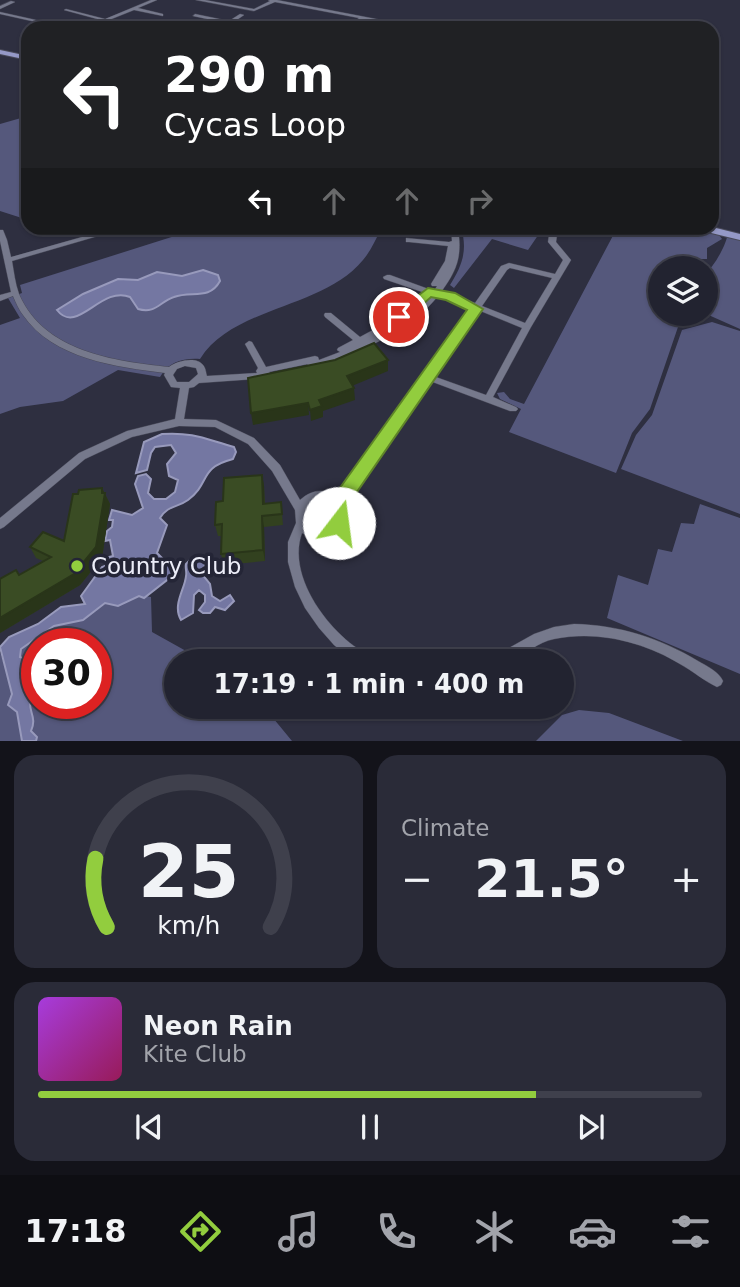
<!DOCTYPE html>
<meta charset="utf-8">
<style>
body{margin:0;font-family:"DejaVu Sans",sans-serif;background:#2a2b38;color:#f1f3f6;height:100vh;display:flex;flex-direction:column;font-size:26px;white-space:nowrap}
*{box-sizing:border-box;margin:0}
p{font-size:23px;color:#a2a4ab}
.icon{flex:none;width:38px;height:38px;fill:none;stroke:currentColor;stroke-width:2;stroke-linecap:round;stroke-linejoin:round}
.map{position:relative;height:741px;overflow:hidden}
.side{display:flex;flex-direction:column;gap:14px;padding:14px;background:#13131a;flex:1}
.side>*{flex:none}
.guide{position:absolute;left:21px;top:21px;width:698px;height:214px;border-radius:21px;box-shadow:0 2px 5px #0004,0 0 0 2px #3f404c;background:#202124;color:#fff;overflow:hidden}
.tools{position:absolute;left:648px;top:256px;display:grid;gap:14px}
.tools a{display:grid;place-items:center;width:70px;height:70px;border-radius:50%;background:#222330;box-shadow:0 2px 5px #0004,0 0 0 2px #3f404c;font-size:35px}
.speed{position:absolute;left:21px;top:628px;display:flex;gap:14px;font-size:35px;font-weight:700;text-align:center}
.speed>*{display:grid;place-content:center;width:91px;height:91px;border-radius:50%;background:#222330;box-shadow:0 2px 5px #0004,0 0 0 2px #3f404c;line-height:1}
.speed .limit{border:10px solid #d22;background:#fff;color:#111}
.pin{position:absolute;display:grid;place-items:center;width:60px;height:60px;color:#fff;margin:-30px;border:4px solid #fff;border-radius:50%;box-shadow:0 2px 7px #0007}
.me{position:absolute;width:77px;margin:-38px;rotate:15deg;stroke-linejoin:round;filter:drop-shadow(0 0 5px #0008)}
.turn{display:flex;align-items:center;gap:24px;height:147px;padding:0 28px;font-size:32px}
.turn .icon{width:91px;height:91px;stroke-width:2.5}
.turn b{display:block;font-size:49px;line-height:60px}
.lanes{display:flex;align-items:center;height:66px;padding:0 28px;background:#0003;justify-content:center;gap:35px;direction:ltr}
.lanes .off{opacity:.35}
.big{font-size:52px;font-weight:800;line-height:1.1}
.side .widget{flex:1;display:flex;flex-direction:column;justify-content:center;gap:10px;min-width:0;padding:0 24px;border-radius:21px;background:#2a2b38}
.side .dial{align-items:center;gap:0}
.dial svg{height:182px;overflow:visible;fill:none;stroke:#3f404c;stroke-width:7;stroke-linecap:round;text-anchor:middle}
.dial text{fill:#f1f3f6;stroke:none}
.song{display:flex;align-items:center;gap:21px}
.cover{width:84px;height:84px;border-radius:10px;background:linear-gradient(135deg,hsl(280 70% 55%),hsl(330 70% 35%))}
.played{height:7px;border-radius:4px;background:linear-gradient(90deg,#92cd3e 75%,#3f404c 75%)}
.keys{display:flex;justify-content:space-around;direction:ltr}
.heat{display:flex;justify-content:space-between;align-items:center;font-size:38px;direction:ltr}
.side .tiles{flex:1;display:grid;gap:14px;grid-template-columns:1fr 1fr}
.widget:last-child{grid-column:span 2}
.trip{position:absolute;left:164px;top:649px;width:410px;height:70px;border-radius:35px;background:#222330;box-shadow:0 2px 5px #0004,0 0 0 2px #3f404c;font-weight:800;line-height:70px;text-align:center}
.tabs{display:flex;height:112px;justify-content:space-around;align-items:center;background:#0e0e13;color:#a2a4ab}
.tabs .icon{width:49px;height:49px}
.tabs .active{color:#92cd3e}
.tabs b{font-size:32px;color:#f1f3f6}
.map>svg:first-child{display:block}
</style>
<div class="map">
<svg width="740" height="741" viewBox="0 0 740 741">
<rect width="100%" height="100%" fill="#2e2f40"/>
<path fill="#55587c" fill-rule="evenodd" d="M28 116V220L0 211V124Z
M200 228H382C376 238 371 251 363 260 323 309 233 306 200 359 182 358 169 362 160 377L118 370 63 401 20 407 0 414V325L20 318 8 298 22 293 20 285Z
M461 228H543L528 250 492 239 454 288 450 285C462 266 468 250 461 228Z
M617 228H690L719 235 722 239 707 248V259H694L701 268H660V313H695L702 320 678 327 650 409 632 433 616 473 509 432 521 409 500 399 497 393 504 392 510 399 524 404Z
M727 237 740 240V329L704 313 705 274C713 268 725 247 727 237Z
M712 322 740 331V514L621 469 636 435 652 415 682 330Z
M700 504 740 518V674L607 618 618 575 648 585 658 549 672 552 681 523 694 524Z
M139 595 151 597 152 632 204 661 177 662V707H264L292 741H0V652L9 679 26 673 29 660 20 656 21 649 54 626 85 619 101 604ZM37 644H96V704H37Z
M579 710 609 713 683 741H536L562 715Z"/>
<path fill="#7477a2" stroke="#989abc" stroke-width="2" d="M203 270 218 275 220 281C209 301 191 290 174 297 159 302 156 314 138 309L130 297C101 285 77 336 57 310L83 294 118 279 138 280 157 272 182 276Z
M162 434C194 432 205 439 234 447L236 452 233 459C198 468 211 483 188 500 177 508 168 505 160 518L167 525 157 553 167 563H174L176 573 144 598 139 596 118 606 105 603 83 620 54 626 21 649 20 657 29 660 26 673 33 690 27 695 31 696C26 710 38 716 31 731L37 737 36 741H22L17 712 8 705 12 694 0 647 9 637 38 624 61 607 85 604 81 596 102 567 110 564 109 557 113 556 110 540 105 541 107 531 112 527 113 520H109L112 510 132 515 143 508 135 484 138 476 146 474 151 479 148 493 154 499H166L175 492 178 480 169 476 167 464 176 453 171 445 155 447 151 453 147 470 136 473 144 442Z
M200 558 205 564 202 574 210 584 212 596 220 601 230 595 234 601 225 610 215 607 210 613H203L199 610 205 602V595L199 590 194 595 193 613 181 620C172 605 185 589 186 576 187 572 185 568 186 564L191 559Z"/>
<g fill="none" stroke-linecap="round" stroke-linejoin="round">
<defs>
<path id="minor" d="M151 0H157L138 8 163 14V16L134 10 104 22 125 28C117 28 109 24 101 24 95 24 90 28 84 28L101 20 64 10 66 9 105 19Z
M196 0H205L254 9 270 1 268 0H277L423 28H414L363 19 349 28H344L359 18 275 2 254 11Z
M11 1 15 2 0 9V6Z
M0 12 54 24 56 25 54 26 0 14Z
M195 14 229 21 240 14 244 15 225 28H220L226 23 193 16Z
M28 51V54L19 57 17 56Z
M114 228H124L122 229 12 261C14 272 15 283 19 294 44 352 114 361 169 367 177 361 196 356 203 365 206 368 206 374 207 376L257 373 256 371 258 368 245 344 249 341 252 342 266 367 315 356 318 357 319 360 340 352 337 350 338 348 353 340 325 317 324 315 325 313H331L360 337 382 325 415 299H421L422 301 421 303 391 326 407 316 431 295 384 279 383 277 387 275H390L434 291 437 286H432L431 284 445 261 448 246 409 242H406V238L449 242 452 241 451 228H458C462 256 458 269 441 292L453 294 475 303 501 266 509 263 555 274 563 260 548 242 549 235 544 228H551L557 235 556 242 571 260 531 327 493 397 516 407 518 409 516 411H510L430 381 343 506C353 533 324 548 302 533 289 569 316 612 342 636 352 646 363 652 374 658L376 662H356L350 658 334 645 319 628 305 608 295 587 288 562V542L296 523 295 510 272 471 248 444 215 427 179 426 132 437 85 459 4 527 0 529V518L79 453 127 431 175 419 180 388 171 387 164 375 165 373C117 367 53 359 23 315 19 310 16 303 13 296L0 301V295L11 292 0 241V230H3L7 240 11 257ZM510 268 552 278 525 323 482 306 507 270ZM438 296 448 298 472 308 338 497C325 488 312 489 300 500L280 465 254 438 216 420 184 419 189 388 194 387 199 383 269 378 273 375 269 372 308 364 306 366 310 369C352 356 410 332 438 296ZM478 310 522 328 486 395 433 376ZM185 366 196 368 198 374 189 382H177L173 375 177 369ZM318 499C352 500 329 547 309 526 299 515 307 503 318 499Z
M574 624C619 625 660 638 698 661 707 666 719 672 723 681L721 685 717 687C704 681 693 671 680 664 644 642 597 630 554 639 538 642 526 654 511 660 504 663 496 662 489 662L491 658 534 634 554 627Z"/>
<path id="primary" d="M0 50 28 56V60L0 54Z
M712 227 740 234V240L699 230 697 228Z"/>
</defs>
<use href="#minor" stroke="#494a59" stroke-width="1"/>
<use href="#primary" stroke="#494a59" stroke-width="2"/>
<use href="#minor" fill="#76798c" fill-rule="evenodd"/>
<use href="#primary" fill="#9599c7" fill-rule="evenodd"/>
</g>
<path fill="#32411f" d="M262 475 264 486 265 504 281 502 283 525 264 527 265 561 224 565 221 554 222 536H218L215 525 223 501Z
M102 488 110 504 102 558 80 585 0 633V579L20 575 43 561 36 558 30 547 64 541 78 494Z"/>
<path fill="#293519" d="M388 360V371L347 388V376Z
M354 388 355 400 323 411V417L311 421 310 410 319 400Z
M308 403 309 415 253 425 251 413Z
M262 475 264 486 265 515 263 504Z
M102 488 110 504 102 558 80 585 0 633V618L74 574Z
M262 516 264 527 265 561 263 550Z"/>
<path fill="#3a4c24" stroke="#293519" stroke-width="2" d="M374 343 388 360 347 376 354 388 319 400 322 406 310 410 308 403 251 413 248 378 335 360Z
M262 475 263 504 281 502 282 514 262 516 263 550 221 554 222 524 215 525 216 502 223 501 224 478Z
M102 488V493H105L96 547 74 574 0 618V579L16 570 19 575 51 557 30 547 43 532 64 541 73 494H78L79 490Z"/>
<path fill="#92cd3e" stroke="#5f8528" stroke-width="2" d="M428 288 455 293 483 309 348 505 351 513 346 529H332L329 504 332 499 467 310 446 300 431 297 404 321H394V314Z"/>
<circle fill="#92cd3e" stroke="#242536" stroke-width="2.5" cx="77" cy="566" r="7"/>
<g text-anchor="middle" stroke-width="7" stroke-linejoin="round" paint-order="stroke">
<g font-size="23" fill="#ecedf8" stroke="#242536" text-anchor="start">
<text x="91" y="574">Country Club</text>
</g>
</g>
</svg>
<div class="tools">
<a><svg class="icon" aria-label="layers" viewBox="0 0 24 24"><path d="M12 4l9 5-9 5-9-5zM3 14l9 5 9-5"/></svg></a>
</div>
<div class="speed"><div class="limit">30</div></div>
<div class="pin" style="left:399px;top:317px;background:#d93025"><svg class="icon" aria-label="arrive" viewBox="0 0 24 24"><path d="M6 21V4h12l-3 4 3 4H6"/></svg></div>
<svg class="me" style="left:339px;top:523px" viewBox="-20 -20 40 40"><circle r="19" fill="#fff"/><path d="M0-13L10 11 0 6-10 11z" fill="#92cd3e"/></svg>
<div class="trip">17:19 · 1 min · 400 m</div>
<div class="guide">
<div class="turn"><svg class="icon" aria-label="left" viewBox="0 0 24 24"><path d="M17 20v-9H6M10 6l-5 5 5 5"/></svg><div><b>290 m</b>Cycas Loop</div></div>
<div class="lanes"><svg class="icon" aria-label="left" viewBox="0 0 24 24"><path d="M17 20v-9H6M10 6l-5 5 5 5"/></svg><svg class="icon off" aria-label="ahead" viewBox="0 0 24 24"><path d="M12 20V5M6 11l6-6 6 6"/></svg><svg class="icon off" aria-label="ahead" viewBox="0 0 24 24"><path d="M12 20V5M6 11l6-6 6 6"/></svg><svg class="icon off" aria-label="right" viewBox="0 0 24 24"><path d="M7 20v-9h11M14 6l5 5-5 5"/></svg></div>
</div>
</div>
<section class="side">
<div class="tiles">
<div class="widget dial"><svg viewBox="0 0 100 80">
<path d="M14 69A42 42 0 1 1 86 69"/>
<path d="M14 69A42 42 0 0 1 9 39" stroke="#92cd3e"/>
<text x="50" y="56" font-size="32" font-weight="700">25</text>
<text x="50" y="72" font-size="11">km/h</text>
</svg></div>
<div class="widget"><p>Climate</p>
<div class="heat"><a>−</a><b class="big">21.5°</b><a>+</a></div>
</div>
<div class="widget">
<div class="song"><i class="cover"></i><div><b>Neon Rain</b><p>Kite Club</p></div></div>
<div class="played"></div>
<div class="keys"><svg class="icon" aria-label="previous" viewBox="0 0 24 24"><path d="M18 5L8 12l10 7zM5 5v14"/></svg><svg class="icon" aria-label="pause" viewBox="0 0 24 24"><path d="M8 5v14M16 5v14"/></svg><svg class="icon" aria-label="next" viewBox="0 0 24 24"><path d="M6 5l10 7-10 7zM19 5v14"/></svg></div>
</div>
</div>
</section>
<nav class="tabs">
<b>17:18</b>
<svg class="icon active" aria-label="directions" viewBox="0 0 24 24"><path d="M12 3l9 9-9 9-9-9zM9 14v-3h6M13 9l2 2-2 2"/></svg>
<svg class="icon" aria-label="music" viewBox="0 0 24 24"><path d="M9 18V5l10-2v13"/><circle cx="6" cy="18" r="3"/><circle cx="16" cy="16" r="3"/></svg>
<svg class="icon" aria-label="phone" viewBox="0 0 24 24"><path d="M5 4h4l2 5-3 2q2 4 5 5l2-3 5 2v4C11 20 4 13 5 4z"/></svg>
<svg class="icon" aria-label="climate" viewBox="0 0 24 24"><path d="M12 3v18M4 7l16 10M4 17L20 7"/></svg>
<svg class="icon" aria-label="car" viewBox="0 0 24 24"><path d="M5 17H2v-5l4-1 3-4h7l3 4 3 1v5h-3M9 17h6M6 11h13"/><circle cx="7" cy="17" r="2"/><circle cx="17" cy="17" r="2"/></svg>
<svg class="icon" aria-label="filters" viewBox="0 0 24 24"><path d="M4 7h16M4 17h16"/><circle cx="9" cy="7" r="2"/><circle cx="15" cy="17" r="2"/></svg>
</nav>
